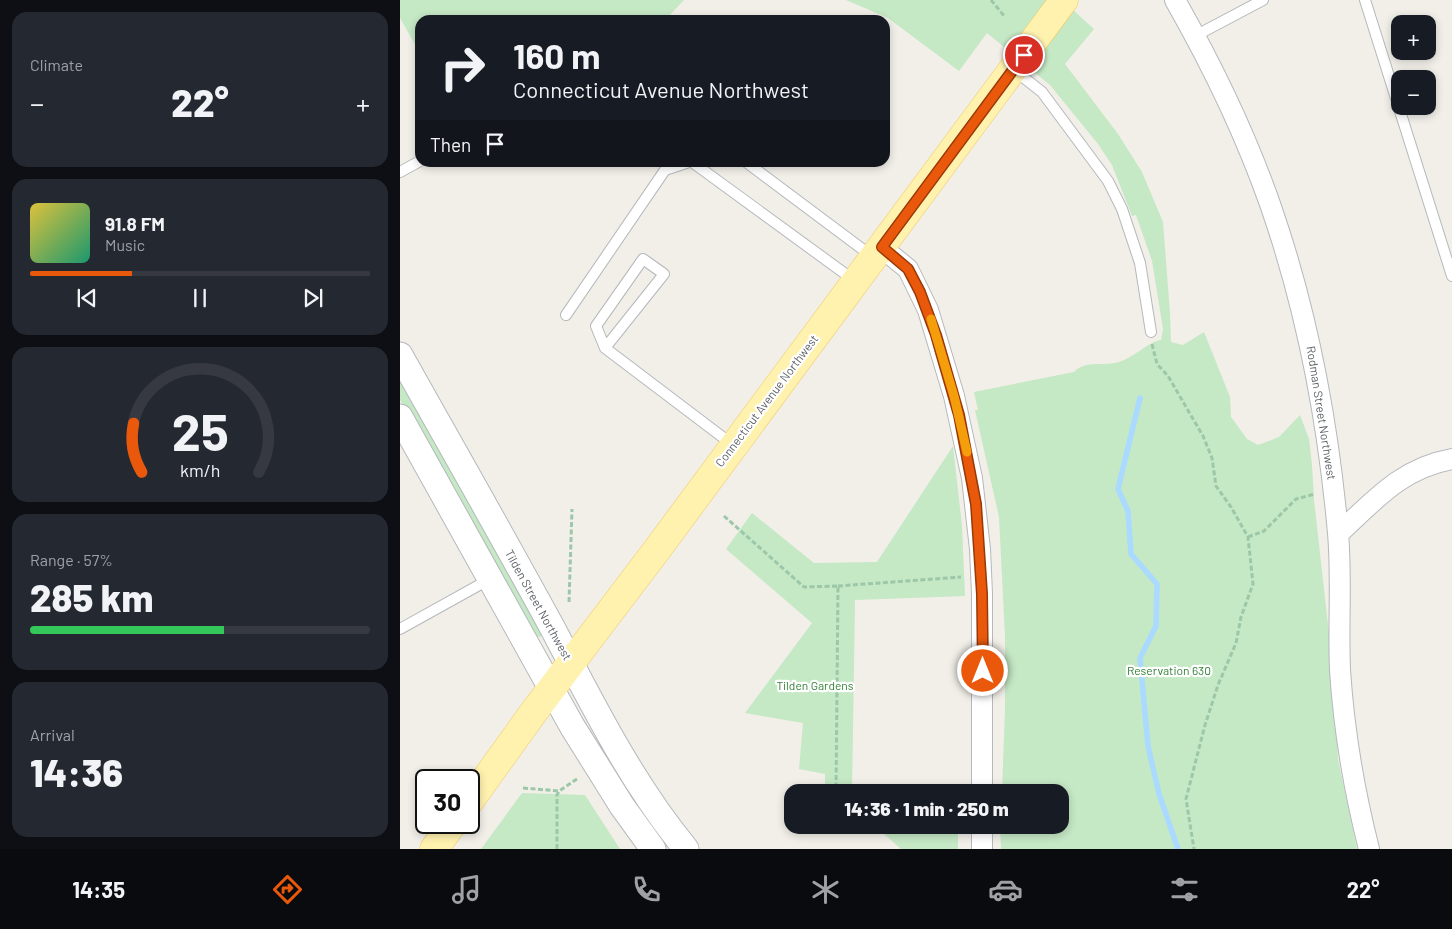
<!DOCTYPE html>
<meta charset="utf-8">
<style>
body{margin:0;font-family:Barlow,sans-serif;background:#242831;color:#f1f3f6;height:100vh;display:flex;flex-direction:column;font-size:19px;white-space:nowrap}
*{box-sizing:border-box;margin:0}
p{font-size:16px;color:#9ea1a6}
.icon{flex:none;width:28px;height:28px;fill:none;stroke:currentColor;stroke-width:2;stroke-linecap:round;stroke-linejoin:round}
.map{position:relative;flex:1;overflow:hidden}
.details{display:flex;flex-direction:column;gap:12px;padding:12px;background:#0d0f14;width:400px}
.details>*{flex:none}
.guide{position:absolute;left:15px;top:15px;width:475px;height:152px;border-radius:15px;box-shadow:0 2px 8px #0003;background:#171b24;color:#f1f3f6;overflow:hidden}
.tools{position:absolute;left:991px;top:15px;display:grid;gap:10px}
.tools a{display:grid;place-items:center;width:45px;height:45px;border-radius:10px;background:#171b24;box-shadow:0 2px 8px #0003;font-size:25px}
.speed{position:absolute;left:15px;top:769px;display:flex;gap:10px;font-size:25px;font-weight:700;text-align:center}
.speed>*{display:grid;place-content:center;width:65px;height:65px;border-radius:50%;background:#171b24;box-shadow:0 2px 8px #0003;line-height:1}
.speed .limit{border:2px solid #111;border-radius:8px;background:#fff;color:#111}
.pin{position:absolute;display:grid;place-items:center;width:42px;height:42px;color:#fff;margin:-21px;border:2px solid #fff;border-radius:50%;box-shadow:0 1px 5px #0007}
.me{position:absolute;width:55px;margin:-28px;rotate:0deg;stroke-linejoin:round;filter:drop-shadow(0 0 4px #0008)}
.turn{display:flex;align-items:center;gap:18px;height:105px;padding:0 15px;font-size:22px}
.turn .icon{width:65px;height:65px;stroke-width:2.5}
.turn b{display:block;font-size:35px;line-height:42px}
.then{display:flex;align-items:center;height:48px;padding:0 15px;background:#0003;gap:10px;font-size:19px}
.big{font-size:38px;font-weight:800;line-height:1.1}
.details .card{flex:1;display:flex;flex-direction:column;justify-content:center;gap:8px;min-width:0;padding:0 18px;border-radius:15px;background:#242831}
.details .dial{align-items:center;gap:0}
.dial svg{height:130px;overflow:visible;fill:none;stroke:#363941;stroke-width:7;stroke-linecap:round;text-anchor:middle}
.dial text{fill:#f1f3f6;stroke:none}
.song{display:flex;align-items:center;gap:15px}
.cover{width:60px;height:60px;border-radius:8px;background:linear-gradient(135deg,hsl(50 70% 55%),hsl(160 70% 35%))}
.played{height:5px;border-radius:2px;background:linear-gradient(90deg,#ea580c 30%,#363941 30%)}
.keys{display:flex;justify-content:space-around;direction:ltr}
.heat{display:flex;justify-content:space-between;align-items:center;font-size:28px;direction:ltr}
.charge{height:8px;border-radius:4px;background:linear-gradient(90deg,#34c759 57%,#363941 0)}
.trip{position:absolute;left:384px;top:784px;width:285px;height:50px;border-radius:15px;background:#171b24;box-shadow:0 2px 8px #0003;font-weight:800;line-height:50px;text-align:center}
.tab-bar{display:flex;height:80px;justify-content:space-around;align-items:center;background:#090b0e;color:#9ea1a6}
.tab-bar .icon{width:35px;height:35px}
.tab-bar .current{color:#ea580c}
.tab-bar b{font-size:22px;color:#f1f3f6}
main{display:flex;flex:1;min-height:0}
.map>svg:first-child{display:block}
</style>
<main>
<section class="details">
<div class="card"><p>Climate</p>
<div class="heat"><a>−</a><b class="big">22°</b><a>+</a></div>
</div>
<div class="card">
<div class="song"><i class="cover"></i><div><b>91.8 FM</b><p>Music</p></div></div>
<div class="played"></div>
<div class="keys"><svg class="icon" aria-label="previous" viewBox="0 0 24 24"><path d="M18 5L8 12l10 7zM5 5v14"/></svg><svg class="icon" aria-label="pause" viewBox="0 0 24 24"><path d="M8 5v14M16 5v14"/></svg><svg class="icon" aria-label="next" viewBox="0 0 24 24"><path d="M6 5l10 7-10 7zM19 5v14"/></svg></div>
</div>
<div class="card dial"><svg viewBox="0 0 100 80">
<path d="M14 69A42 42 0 1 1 86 69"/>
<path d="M14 69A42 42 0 0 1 9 39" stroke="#ea580c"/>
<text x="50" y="56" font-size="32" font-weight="700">25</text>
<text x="50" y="72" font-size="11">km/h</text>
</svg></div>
<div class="card"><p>Range · 57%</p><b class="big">285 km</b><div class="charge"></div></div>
<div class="card"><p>Arrival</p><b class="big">14:36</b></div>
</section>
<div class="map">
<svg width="1052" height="849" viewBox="0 0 1052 849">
<rect width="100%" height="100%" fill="#f1efe8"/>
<path fill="#c5e8c5" d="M0 0H284L265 20H20V53L0 18Z
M446 0H662L694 29 665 64 718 134 742 172 763 222 770 313 771 342 783 345 804 332 830 397 831 417 847 439 858 445 879 437 900 415 909 439 912 465 914 500 935 687 938 759 957 849H601L600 825H660V792H602L605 709V636L599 517 575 410H578L574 392 674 372C686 359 704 367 719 362 733 358 750 341 761 340L763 329 752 261 736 215 732 216 712 165 698 144 650 85 587 33 559 71 488 18Z
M0 357 146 629 141 637 133 636 123 623 0 400Z
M553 446 562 526 565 596 455 600 452 792H425V774L399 769 403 723 345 713 412 623 326 549 352 513 414 563 477 562Z
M122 793 185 795 220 849H81Z
M440 825H558V849H501L483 833Z"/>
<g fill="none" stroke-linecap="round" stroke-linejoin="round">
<path stroke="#aadaff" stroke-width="5.5" d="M740 398 718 489 728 511 731 554 757 584 756 626 740 658 748 746 759 794 778 849"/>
<defs>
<path id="service" d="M965 0 1052 276
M795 36 863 0
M614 70 642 92 708 181 722 209 740 263 751 332
M292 162 455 281
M346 162 473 257
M0 172 20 161
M166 315 265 170 289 162
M205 348 196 326 243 259 264 274 205 348 333 445
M0 629 90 579"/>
<path id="minor" d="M775 0C812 65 845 133 870 204 907 310 928 421 938 533 942 579 938 624 940 670 944 731 954 790 969 849
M481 247 508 269 528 310 554 396 572 478 580 549 582 594V792
M938 534C974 501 1001 468 1052 459
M582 849V825"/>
<path id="tertiary" d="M0 355C51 446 103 537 153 629 193 705 231 782 286 849
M0 417 172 726 222 806 253 849"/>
<path id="primary" d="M69 802 133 713 256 551 664 0
M34 849 54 822"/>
</defs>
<use href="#service" stroke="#b5b8bc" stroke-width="12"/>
<use href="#minor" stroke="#b5b8bc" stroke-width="22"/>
<use href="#tertiary" stroke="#b5b8bc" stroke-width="27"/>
<use href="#primary" stroke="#f2c960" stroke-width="29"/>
<path stroke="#9cc7a9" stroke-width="3" stroke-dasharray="5 2.5" stroke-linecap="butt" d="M591 0 605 17
M752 344 757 364 768 376 803 436 812 458 816 486 831 507 848 537 853 584 841 617 836 643 818 685 805 725 786 799 794 849
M324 516 404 587 438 586 436 792
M848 537 864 531 896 499 915 494
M438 586 561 577
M169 602 172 509
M123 788 159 791
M535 825 562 828
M157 849V795L159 791 177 779"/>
<use href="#service" stroke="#fff" stroke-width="10"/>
<use href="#minor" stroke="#fff" stroke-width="20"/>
<use href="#tertiary" stroke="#fff" stroke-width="25"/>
<use href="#primary" stroke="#fff2af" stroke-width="28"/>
</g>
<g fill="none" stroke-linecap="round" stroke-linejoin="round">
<defs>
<path id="route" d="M583 671 582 594 576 504 559 415 536 335 520 292 508 269 482 247 624 55"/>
</defs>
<use href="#route" stroke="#983908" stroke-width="12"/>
<use href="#route" stroke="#ea580c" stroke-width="9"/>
<path stroke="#f59e0b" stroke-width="9" d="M531 319 554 396 567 452"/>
</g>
<g text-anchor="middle" stroke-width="4.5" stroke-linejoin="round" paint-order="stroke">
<g font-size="12" fill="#5f6368" stroke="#fff">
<text transform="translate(367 401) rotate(-53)" y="4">Connecticut Avenue Northwest</text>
<text transform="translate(921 413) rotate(81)" y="4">Rodman Street Northwest</text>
<text transform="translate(138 605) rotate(61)" y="4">Tilden Street Northwest</text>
</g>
<g font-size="12" fill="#348238" stroke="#fff">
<text x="769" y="675">Reservation 630</text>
<text x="415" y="690">Tilden Gardens</text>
</g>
</g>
</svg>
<div class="tools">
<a>+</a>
<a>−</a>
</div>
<div class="speed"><div class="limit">30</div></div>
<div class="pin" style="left:624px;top:55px;background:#d93025"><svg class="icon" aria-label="arrive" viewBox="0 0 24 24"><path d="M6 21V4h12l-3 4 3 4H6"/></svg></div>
<svg class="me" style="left:583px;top:671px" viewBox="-20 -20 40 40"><circle r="17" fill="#ea580c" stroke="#fff" stroke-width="3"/><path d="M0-11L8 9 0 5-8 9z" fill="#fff"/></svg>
<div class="trip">14:36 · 1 min · 250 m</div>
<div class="guide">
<div class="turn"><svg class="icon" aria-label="right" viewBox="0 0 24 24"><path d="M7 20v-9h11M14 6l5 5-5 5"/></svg><div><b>160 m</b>Connecticut Avenue Northwest</div></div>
<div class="then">Then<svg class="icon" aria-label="arrive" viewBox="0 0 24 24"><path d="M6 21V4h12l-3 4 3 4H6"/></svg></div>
</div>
</div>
</main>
<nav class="tab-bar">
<b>14:35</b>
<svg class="icon current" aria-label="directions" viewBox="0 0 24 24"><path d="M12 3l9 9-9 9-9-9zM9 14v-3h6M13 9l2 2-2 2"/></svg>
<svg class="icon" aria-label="music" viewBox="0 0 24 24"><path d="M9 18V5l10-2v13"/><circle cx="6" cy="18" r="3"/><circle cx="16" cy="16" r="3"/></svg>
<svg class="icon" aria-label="phone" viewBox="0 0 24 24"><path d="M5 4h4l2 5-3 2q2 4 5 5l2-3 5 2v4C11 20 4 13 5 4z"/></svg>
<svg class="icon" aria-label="climate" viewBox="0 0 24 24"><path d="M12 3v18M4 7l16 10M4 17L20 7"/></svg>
<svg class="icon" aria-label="car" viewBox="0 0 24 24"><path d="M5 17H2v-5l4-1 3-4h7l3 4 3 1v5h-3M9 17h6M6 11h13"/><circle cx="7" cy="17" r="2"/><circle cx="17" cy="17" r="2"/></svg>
<svg class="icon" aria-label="filters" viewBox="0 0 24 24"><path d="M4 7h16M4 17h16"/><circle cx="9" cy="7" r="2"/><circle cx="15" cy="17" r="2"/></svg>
<b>22°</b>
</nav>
